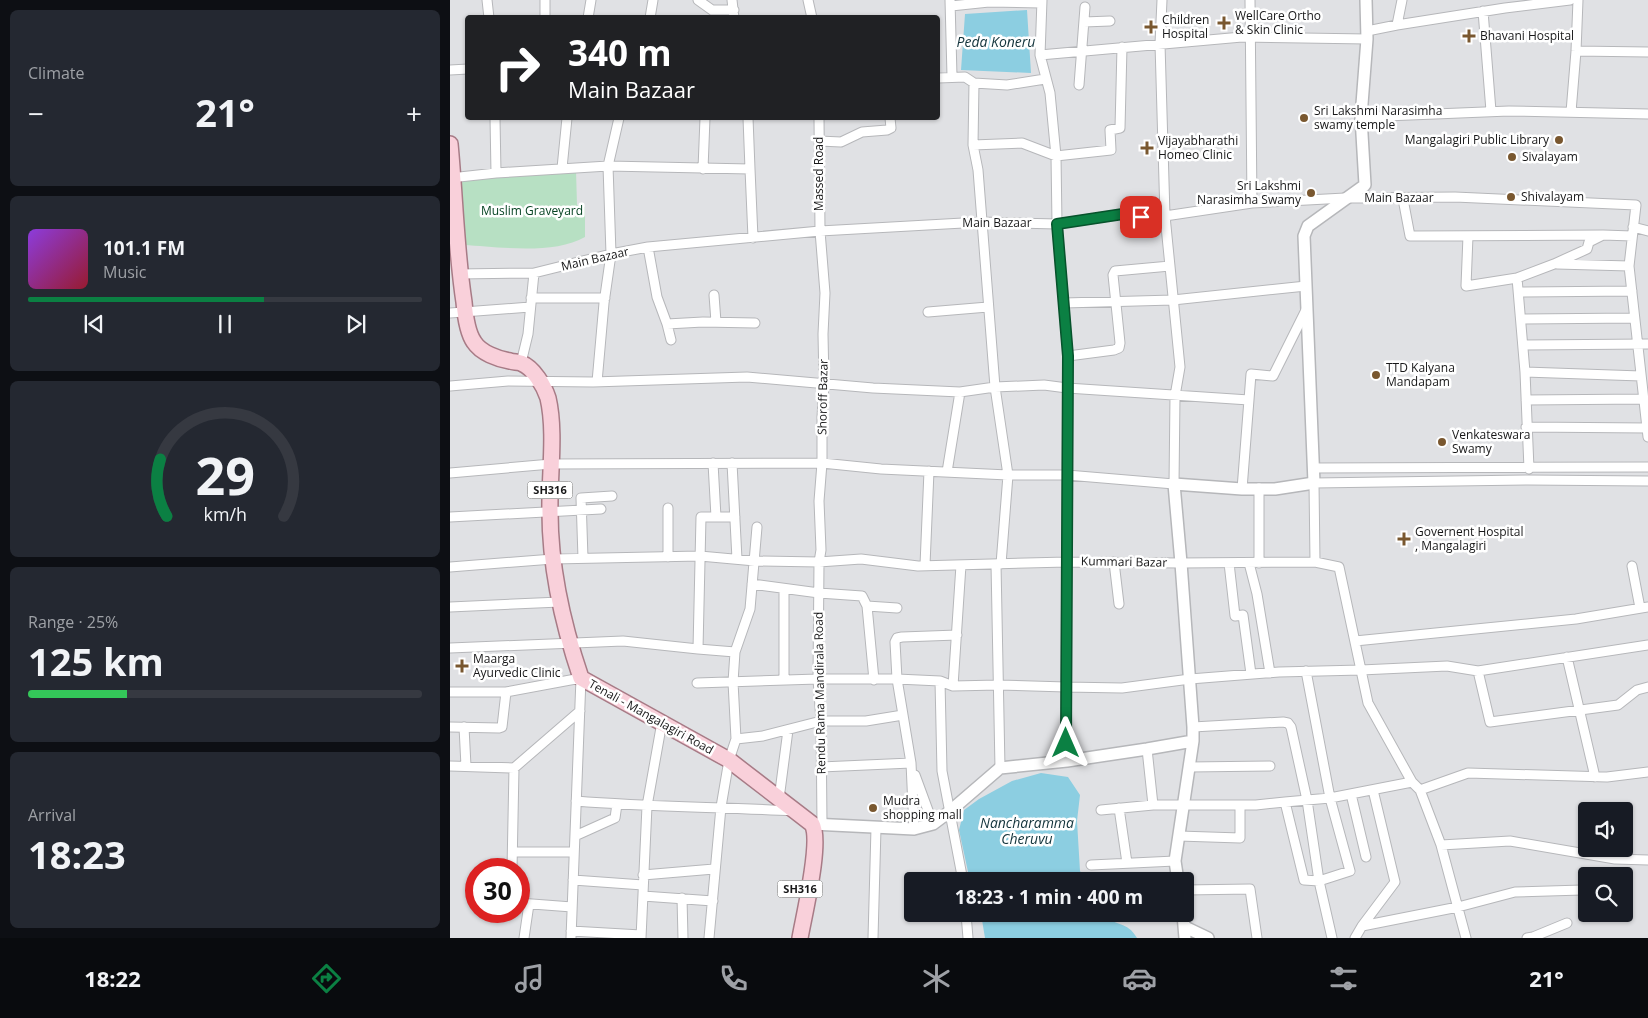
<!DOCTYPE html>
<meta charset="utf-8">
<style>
body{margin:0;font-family:"Open Sans",sans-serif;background:#242831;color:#f1f3f6;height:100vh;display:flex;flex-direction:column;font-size:19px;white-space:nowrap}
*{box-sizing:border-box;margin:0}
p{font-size:16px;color:#9ea1a6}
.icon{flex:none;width:28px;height:28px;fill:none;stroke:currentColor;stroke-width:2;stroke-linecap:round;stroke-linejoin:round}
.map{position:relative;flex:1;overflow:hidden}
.side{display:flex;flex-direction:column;gap:10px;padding:10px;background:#0d0f14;width:450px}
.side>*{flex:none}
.hud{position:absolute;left:15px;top:15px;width:475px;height:105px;border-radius:5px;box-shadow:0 1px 4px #0004;background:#202124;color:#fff;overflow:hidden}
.tools{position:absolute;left:1128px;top:802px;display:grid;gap:10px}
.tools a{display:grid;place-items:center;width:55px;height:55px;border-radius:5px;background:#171b24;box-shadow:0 1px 4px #0004;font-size:25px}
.speed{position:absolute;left:15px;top:858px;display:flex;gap:10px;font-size:25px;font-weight:700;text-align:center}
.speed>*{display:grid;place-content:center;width:65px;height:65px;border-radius:50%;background:#171b24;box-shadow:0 1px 4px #0004;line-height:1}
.speed .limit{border:8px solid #d22;background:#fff;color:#111}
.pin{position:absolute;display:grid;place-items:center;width:42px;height:42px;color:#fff;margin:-21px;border-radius:10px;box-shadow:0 2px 8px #0006}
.me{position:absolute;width:55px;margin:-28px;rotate:0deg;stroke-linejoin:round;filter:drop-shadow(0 0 4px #0008)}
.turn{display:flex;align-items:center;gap:18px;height:105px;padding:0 20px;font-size:22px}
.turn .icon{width:65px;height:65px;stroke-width:2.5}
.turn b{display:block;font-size:35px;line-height:42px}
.big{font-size:38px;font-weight:700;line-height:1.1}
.side .tile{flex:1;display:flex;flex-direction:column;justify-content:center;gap:8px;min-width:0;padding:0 18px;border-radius:8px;background:#242831}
.side .dial{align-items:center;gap:0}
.dial svg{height:130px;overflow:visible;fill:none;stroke:#363941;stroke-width:7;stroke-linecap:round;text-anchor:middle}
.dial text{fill:#f1f3f6;stroke:none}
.song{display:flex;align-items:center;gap:15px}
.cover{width:60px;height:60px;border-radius:8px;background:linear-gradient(135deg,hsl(270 70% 55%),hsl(350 70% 35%))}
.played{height:5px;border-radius:2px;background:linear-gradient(90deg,#0b8043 60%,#363941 60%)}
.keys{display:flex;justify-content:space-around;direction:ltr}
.heat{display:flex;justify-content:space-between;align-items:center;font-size:28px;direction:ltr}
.charge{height:8px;border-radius:4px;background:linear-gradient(90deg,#34c759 25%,#363941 0)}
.trip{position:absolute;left:454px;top:872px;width:290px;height:50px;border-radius:5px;background:#171b24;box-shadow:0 1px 4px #0004;font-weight:700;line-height:50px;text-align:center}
.menu{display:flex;height:80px;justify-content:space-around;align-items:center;background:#090b0e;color:#9ea1a6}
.menu .icon{width:35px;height:35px}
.menu .selected{color:#0b8043}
.menu b{font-size:22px;color:#f1f3f6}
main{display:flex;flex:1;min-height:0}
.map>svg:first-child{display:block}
</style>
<main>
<section class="side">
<div class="tile"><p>Climate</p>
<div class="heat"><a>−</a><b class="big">21°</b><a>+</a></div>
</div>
<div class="tile">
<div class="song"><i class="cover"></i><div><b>101.1 FM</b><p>Music</p></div></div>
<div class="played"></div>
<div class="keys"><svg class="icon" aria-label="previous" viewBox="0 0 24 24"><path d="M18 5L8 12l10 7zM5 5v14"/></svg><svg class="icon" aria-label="pause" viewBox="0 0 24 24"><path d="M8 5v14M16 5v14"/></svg><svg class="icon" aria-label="next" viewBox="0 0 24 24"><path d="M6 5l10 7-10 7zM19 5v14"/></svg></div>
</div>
<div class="tile dial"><svg viewBox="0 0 100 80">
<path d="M14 69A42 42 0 1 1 86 69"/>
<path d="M14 69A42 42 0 0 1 10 34" stroke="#0b8043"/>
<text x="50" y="56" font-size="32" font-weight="700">29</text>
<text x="50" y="72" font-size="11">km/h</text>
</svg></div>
<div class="tile"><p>Range · 25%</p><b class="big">125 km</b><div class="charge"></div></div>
<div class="tile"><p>Arrival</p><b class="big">18:23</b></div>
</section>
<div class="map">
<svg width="1198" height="938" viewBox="0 0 1198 938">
<rect width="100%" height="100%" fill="#e0e1e4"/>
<path fill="#b7e0c3" d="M126 170 127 205 135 207V237C104 255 49 247 14 245L9 179Z"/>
<path fill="#8ccee1" d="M577 10 581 73 511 70 515 14Z
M591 773 618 777 630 795 627 821 630 871 636 881H520L509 830 514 810 529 799 562 781Z
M531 914H656C665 928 677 920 687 938H535Z"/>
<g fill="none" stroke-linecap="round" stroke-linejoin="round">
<defs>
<path id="minor" d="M37 0 39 18
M95 0V18
M248 0 262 10H284
M282 0 284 18
M358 0 362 18
M500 0 502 76
M592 0 590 55 600 93 606 156 607 224 618 356 616 687 672 688 740 679 829 672 911 670 997 666 1028 671 1198 645
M800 0 802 203
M501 6 539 2 591 3
M1033 11 1041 111
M138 18 141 0
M200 18 203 0
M634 22 660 21
M947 25 1055 8 1120 0
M917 31 947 25 952 0
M1126 51 1198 52
M590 55 792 37 917 39
M0 70 18 69
M488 78 515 77 524 83 557 85 595 79
M524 83 523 145 528 170 545 387 558 475 551 564
M629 85 635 7
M1121 112 1126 51 1128 0
M911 117 1059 111 1198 114
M45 118 46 173
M369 118 370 231 375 293 373 334 374 383 372 417V463L369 501 371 550 369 562 368 679 371 721 372 823
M369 141 391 142 412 132 437 130 441 128 440 118
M523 145 572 143 606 156 661 150 660 130 670 128 672 47
M112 168 117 118
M253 169 255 118
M300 169 303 238
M0 178 46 173 158 166 300 169 298 118
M953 199 960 236 1153 235
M1183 227 1198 231
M1018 236 1016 286 1067 278 1104 264 1137 249 1139 242 1153 235 1182 236
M198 247 207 297 217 324 221 340
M1107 264 1179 266
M9 274 84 273 161 254 198 247 370 231 531 222 607 224 673 214 682 218 715 216 802 203 895 198 1005 197 1186 205 1179 266 1198 437
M1067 278 1075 372 1079 469
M1069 292 1182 291
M264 295 266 322
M81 298H155
M614 303 723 300 856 286
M478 312 538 307
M0 313 80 307
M1071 319 1184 318
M217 324 253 322 305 323
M1073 345 1198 344
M618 356 664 350 669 348 670 343 663 275 665 271 720 266
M71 363 78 334 84 273
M1075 372 1191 376
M147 382 154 303 161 254 158 166 169 118
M0 386 58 381 143 382 297 377 423 388 510 392 545 387 594 385 617 388 799 400
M1076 400 1194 399
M1076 427 1197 428
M263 463 266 517
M282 463 287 559
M863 468 1198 467
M497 472 510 392
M0 473 101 464 372 463 431 469 558 475H617L724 484 725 396 730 367 715 216 710 44 712 0
M792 489 801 374 823 376 857 308
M0 517 151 509
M218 557V508
M133 558 131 498 162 496
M664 562 669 604
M779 563 785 616 793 615 801 674
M799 563 807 594 820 673
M809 563V488
M546 564 550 768
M475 565 479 471
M511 565 503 686 548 685 616 687 617 761
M1182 566 1190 608
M0 567 103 559 250 556 305 561 369 562 411 559 468 566 617 562 731 563 865 562
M302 584 369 593 412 596 417 606 424 680
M417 606 447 608
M0 607 110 602
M905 641 1126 619 1198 607
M0 648 173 641 248 649
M285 652 300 609 307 527
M1117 657 1145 777
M1028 671 1040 722 1168 705 1187 690 1198 687
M334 680V589
M490 681 492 771 513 881
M247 683 368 679H447L490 681 503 686
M0 692H56L131 678 121 938
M0 727 49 728 52 727 56 692
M14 727 16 766
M743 727 833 722 838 723 841 727 857 800 869 881 882 938
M286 739 313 736 371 721H416L453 715
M697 749 703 805
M0 766 64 768
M371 767 461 763
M739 767 820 766
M465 775 483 824
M970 790 1018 773 1157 777 1198 772
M901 794 916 857
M329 799 338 730
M126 801C198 807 271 807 343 811
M835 802 854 880 869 881 900 871 880 798 856 671
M669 808 677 863
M651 810 703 805H806L835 802 880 798 962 782
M464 829 461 763 447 679 445 642 447 638 452 637 507 635
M125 836 165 818 167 804
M729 836 790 838V805
M991 845 1060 841 1165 859 1198 860
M63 852H124
M641 865 725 861
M62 869 64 768 130 711
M193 875 264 869
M123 880 193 885
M735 890 800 889 807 938
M193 896 263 901
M232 898 233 938
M69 903 122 907
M516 914 518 938
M912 926 1008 907 1065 892 1132 890
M121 931 191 935
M74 938 79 904
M191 938 197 806 212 722
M259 938 271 807 279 760 286 739 283 682 285 652 248 649 251 517H285
M423 938 426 828
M905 938 912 926 945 882 923 790
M1016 938 991 845 970 790 962 782 918 703 889 567 865 562 864 483 1078 480 1198 481
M1077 938 1083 937 1117 923"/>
<path id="tertiary" d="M362 824 464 829 483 824 499 812 550 768 617 761 697 749 743 741
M728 881 725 861 743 741V727L731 563 724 484 792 489H825L864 483 854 236 858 226 915 185 911 117 917 39 916 0
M733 914 735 938
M735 927 758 938"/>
<path id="primary" d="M0 144C5 196 6 250 14 302 15 314 17 332 24 342 31 353 48 359 60 361 63 362 68 362 71 363 84 368 94 386 98 398 106 432 99 477 100 512 100 569 113 625 131 678L279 760 362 824C372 841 354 915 350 938"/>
</defs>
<use href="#minor" stroke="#b6b7ba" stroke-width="11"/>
<use href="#tertiary" stroke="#b6b7ba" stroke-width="14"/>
<use href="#primary" stroke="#a77b86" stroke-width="18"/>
<use href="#minor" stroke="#fff" stroke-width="9"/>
<use href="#tertiary" stroke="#fff" stroke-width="11"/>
<use href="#primary" stroke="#f9d0da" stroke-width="15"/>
</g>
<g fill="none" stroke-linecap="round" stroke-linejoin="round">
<defs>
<path id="route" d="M616 743 618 356 607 224 673 214 682 218 691 217"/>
</defs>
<use href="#route" stroke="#07532c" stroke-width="12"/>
<use href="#route" stroke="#0b8043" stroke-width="9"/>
</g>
<g fill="#79572f" stroke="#fff" stroke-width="2">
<path d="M771.5 15.5h5v5h5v5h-5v5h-5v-5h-5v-5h5z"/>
<path d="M698.5 19.5h5v5h5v5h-5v5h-5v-5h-5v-5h5z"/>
<path d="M1016.5 28.5h5v5h5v5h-5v5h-5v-5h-5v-5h5z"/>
<circle cx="854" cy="118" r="5"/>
<circle cx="1109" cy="140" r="5"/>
<path d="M694.5 140.5h5v5h5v5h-5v5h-5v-5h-5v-5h5z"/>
<circle cx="1062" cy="157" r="5"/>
<circle cx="861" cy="193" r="5"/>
<circle cx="1061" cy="197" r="5"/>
<circle cx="926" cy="375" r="5"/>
<circle cx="992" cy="442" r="5"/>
<path d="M951.5 531.5h5v5h5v5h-5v5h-5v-5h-5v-5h5z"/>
<path d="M9.5 658.5h5v5h5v5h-5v5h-5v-5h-5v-5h5z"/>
<circle cx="423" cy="808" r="5"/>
</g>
<g text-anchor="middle" stroke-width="5" stroke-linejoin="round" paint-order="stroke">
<g fill="#fff" stroke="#5d5d5d" stroke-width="1">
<rect x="77.5" y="481.5" width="45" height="17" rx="4"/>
<rect x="327.5" y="880.5" width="45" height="17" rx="4"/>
</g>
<g font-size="11" font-weight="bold" fill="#171718">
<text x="100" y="494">SH316</text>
<text x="350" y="893">SH316</text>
</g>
<g font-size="12" fill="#171718" stroke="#fff" text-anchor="start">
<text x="785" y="20">WellCare Ortho<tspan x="785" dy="14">&amp; Skin Clinic</tspan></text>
<text x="712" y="24">Children<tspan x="712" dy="14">Hospital</tspan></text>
<text x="1030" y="40">Bhavani Hospital</text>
<text x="864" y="115">Sri Lakshmi Narasimha<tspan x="864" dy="14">swamy temple</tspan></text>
<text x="1099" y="144" text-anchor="end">Mangalagiri Public Library</text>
<text x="708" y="145">Vijayabharathi<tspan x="708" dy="14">Homeo Clinic</tspan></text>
<text x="1072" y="161">Sivalayam</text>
<text x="851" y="190" text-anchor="end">Sri Lakshmi<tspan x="851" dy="14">Narasimha Swamy</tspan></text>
<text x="1071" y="201">Shivalayam</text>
<text x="936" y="372">TTD Kalyana<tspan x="936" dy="14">Mandapam</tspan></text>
<text x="1002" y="439">Venkateswara<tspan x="1002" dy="14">Swamy</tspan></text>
<text x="965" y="536">Governent Hospital<tspan x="965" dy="14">, Mangalagiri</tspan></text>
<text x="23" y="663">Maarga<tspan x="23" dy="14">Ayurvedic Clinic</tspan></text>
<text x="433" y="805">Mudra<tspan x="433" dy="14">shopping mall</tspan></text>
</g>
<g font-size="12" fill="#171718" stroke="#fff">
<text transform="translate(369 174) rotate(-90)" y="4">Massed Road</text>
<text x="949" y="202">Main Bazaar</text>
<text x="547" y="227">Main Bazaar</text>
<text transform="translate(145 259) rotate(-13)" y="4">Main Bazaar</text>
<text transform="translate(373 397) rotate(-89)" y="4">Shoroff Bazar</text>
<text transform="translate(674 562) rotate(1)" y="4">Kummari Bazar</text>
<text transform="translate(370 693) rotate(-91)" y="4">Rendu Rama Mandirala Road</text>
<text transform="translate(201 717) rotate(29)" y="4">Tenali - Mangalagiri Road</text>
</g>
<g font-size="12" fill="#074424" stroke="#fff">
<text x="82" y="215">Muslim Graveyard</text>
</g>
<g font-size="14" font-style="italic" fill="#12333b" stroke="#fff">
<text x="546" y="47">Peda Koneru</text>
<text x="577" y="828">Nancharamma<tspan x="577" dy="16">Cheruvu</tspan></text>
</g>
</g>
</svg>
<div class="tools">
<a><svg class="icon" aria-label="sound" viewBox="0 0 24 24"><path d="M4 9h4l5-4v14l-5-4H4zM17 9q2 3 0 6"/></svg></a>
<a><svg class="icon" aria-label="search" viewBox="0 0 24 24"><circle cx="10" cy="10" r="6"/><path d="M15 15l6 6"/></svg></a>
</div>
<div class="speed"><div class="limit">30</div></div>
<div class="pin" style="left:691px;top:217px;background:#d93025"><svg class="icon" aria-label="arrive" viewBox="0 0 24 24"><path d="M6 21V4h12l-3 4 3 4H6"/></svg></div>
<svg class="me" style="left:616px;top:743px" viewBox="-20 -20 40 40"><path d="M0-17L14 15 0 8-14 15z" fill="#0b8043" stroke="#fff" stroke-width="4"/></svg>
<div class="trip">18:23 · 1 min · 400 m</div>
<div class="hud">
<div class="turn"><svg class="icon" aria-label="right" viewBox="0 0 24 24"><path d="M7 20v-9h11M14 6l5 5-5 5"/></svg><div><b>340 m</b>Main Bazaar</div></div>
</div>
</div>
</main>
<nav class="menu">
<b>18:22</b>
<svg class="icon selected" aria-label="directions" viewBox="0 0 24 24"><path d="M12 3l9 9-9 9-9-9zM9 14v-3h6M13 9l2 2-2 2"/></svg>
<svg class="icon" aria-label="music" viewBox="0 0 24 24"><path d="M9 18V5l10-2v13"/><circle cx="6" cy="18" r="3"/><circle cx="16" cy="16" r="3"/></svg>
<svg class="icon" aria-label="phone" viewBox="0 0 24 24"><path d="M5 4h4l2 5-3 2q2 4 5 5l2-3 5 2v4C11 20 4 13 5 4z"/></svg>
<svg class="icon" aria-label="climate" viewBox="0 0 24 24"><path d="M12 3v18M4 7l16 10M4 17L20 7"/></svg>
<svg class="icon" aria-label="car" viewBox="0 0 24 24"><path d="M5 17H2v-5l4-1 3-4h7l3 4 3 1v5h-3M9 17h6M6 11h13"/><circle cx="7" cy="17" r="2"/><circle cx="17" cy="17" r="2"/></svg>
<svg class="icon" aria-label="filters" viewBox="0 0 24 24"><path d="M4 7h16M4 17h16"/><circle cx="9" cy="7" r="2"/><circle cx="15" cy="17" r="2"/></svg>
<b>21°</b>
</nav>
